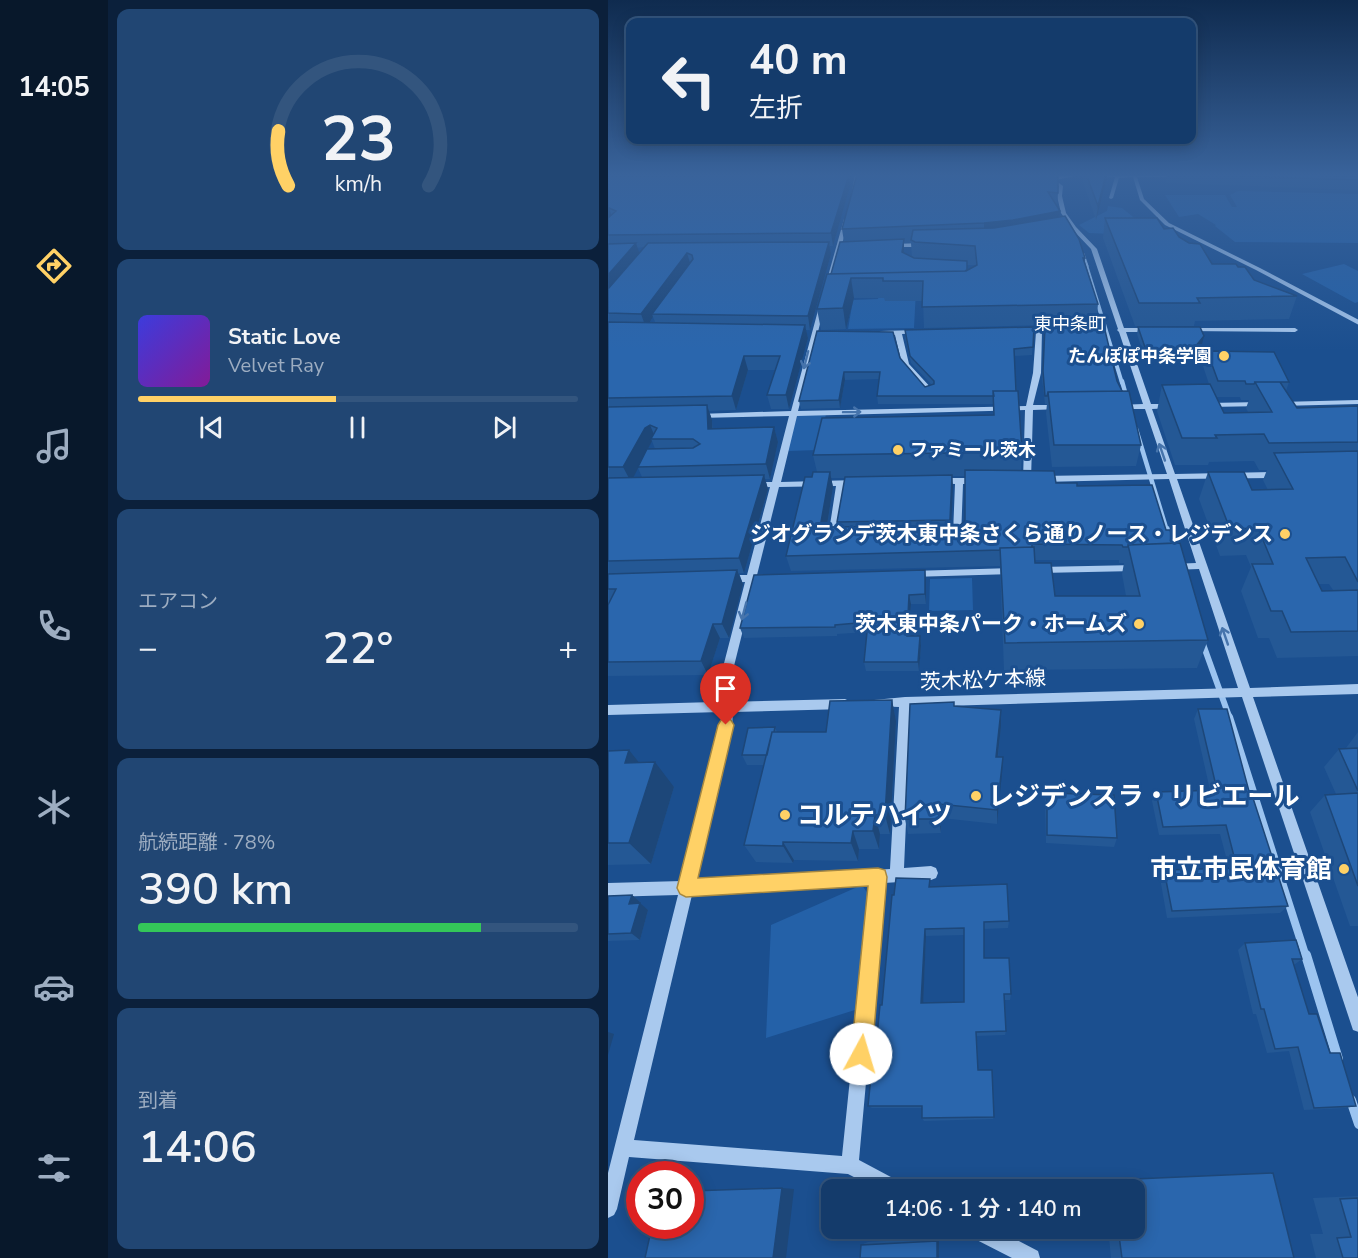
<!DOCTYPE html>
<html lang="ja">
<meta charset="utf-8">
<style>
body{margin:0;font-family:"Nunito Sans","Noto Sans JP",sans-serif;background:#214673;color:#f1f3f6;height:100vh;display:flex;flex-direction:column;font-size:22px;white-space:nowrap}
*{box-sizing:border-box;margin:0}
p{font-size:20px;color:#9dadc1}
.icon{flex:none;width:33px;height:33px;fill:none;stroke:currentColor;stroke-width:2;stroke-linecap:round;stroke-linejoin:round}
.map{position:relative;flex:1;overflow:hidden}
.details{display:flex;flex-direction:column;gap:9px;padding:9px;background:#0b203b;width:500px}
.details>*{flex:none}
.top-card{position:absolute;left:18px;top:18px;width:570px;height:126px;border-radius:12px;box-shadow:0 3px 15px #0003,0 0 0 2px #33557e;background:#143b6b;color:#f1f3f6;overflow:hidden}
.speed{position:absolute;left:18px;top:1161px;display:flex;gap:12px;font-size:30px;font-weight:700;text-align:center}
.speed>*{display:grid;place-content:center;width:78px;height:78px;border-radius:50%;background:#143b6b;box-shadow:0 3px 15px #0003,0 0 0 2px #33557e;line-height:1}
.speed .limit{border:9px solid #d22;background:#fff;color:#111}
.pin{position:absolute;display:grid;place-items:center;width:51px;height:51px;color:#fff;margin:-62px -26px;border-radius:50% 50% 50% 0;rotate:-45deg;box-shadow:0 0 6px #0007}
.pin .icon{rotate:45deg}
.me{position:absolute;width:66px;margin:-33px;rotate:6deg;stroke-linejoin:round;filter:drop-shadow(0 0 4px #0008)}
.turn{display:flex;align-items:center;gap:21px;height:126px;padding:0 24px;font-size:27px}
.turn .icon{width:78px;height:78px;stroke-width:2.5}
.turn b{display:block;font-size:42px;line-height:51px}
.big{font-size:45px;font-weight:600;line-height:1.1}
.details .tile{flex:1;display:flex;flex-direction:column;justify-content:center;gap:9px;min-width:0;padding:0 21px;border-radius:12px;background:#214673}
.details .dial{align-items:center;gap:0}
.dial svg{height:156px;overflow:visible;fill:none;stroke:#33557e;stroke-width:7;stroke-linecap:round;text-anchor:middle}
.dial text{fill:#f1f3f6;stroke:none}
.song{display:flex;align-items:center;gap:18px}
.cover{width:72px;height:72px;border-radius:9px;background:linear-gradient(135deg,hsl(240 70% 55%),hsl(290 70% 35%))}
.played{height:6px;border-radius:3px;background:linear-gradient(90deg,#ffd166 45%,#33557e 45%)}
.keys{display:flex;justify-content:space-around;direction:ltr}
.heat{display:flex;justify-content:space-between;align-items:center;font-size:33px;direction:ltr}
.charge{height:9px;border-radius:4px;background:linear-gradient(90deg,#34c759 78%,#33557e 0)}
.trip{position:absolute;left:213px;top:1179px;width:324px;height:60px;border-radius:12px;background:#143b6b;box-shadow:0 3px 15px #0003,0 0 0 2px #33557e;font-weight:600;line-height:60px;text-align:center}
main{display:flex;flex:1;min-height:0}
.tabs{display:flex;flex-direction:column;width:108px;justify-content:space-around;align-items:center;background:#08182b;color:#9dadc1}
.tabs .icon{width:42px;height:42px}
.tabs .selected{color:#ffd166}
.tabs b{font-size:27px;color:#f1f3f6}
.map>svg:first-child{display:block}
</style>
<main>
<nav class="tabs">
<b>14:05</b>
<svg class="icon selected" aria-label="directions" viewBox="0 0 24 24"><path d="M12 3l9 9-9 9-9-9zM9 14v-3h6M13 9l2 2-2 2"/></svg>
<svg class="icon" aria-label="music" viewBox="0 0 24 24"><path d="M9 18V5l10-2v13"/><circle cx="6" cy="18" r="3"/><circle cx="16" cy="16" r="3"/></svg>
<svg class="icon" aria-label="phone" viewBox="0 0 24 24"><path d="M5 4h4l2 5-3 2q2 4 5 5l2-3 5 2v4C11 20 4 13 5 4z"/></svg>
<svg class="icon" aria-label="climate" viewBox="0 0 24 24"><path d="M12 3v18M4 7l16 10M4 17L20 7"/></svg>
<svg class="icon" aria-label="car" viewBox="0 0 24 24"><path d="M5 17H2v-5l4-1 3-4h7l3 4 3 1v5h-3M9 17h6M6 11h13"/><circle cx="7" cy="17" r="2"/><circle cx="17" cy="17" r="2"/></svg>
<svg class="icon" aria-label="filters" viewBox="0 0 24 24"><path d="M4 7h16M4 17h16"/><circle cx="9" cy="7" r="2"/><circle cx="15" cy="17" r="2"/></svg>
</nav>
<section class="details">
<div class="tile dial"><svg viewBox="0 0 100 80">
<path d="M14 69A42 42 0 1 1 86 69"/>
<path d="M14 69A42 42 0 0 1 9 41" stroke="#ffd166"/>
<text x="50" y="56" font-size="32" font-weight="700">23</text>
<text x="50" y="72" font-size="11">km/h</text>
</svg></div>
<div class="tile">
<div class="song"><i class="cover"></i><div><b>Static Love</b><p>Velvet Ray</p></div></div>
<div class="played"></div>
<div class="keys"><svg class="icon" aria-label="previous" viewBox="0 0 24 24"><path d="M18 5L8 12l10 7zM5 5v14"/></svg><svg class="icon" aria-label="pause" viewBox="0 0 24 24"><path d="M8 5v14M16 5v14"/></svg><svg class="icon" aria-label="next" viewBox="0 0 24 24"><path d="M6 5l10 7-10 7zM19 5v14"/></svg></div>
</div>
<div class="tile"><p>エアコン</p>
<div class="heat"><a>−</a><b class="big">22°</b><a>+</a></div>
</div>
<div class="tile"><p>航続距離 · 78%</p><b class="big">390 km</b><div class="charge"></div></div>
<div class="tile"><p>到着</p><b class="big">14:06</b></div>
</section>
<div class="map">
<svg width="751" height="1258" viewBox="0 0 751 1258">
<rect width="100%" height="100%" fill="#1b4f8f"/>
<path fill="#2461a8" d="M630 191 750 194V243L627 242 607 226 608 225 590 214 571 217 557 195H617L624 207H629L622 195Z
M500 206 514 208 549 236 481 233 471 225 499 211Z
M736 264 750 271V302L747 303 694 274Z
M308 290 306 328 240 329 245 300 270 299 271 291Z
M218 414 210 450 179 451 189 415Z
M364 578 365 610 321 611 322 579Z
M254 885 260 894 250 1009 158 1038 163 925Z"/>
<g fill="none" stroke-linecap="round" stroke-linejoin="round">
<path stroke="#9cc4f0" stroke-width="3" d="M475 254 479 266"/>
<path stroke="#9cc4f0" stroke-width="4" d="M478 265 514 383"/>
<path stroke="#9cc4f0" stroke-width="4.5" d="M514 381 519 399
M528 429 559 531"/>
<path stroke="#9cc4f0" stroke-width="6" d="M559 529 561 537
M595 644 622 719"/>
<path stroke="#9cc4f0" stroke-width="8" d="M621 717 698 957"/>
<path stroke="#9cc4f0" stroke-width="10" d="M698 955 730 1059
M743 1100 751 1124"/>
<path fill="#a9c9ee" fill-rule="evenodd" d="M247 174H251L247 197 245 198 243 197Z
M435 174H439L444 177 467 174 572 175 570 177H529L536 199 561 223 652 268 751 320V325L648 270 557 225 532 200 525 177 511 178 505 198 503 199 501 198 507 177 467 176 447 180 455 186 454 196 458 213 468 227 489 249 516 328H543L546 330 543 332H518L543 404H564L568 406 564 408 544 409 567 474 669 472 673 475 669 478 569 479 642 688 751 684V694L645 697 751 1000V1032L745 1030 634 697 303 707 296 868 323 866 328 868 330 873 328 878 323 880 276 883 251 1160 296 1184 299 1190H271L240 1174 21 1157 9 1209 6 1215 0 1218V1173L70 895 0 897V883L74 881 112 728 114 712 0 715V705L106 702 137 582 120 583 115 579 120 575H139L162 487 145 488 141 485 145 482H164L181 416 90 418 86 416 90 414 183 411 212 303 217 304 190 411 418 406 425 373 428 332H411L408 330 411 328 450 327 452 328V330L434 331 433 373 425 405H453L457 407 453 409 425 410 423 480 419 483 415 480 417 410 189 416 173 482 249 480 253 483 249 486H237L230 538 225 541 220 538 228 486 171 487 149 575 159 574 164 578 159 582H147L117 702 237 699 241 701 243 704 241 707 237 709 125 712 124 728 88 880 282 869 291 707 266 706 264 703 266 700 297 697 630 688 591 569 564 570 559 567 564 564 588 563 561 479 433 482 429 479 433 476 559 474 537 409H510L506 407 510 405 535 404 511 332 509 330 510 329 483 249 464 229 453 213 449 196 451 186ZM262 884 234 1156 26 1140 84 895Z
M236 219 241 220 222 286 217 287Z
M282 244 317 243 320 245 317 247H280L279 246Z
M580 328H687L690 330 687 332 578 331 577 330Z
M309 330 312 332 311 333 294 334 301 364 325 390 321 392H318L294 364 287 335H273L270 333 273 331Z
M751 400V404L672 406 668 404 672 402Z
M654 402H657V406L600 407 596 405 600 403Z
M331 478H369L373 481 369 484H355L353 538 348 539 343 536 345 534 347 484 328 483V479Z
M528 565 533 568 528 571 432 573 427 570 432 567Z
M405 568 410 571 405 574 303 577 298 574 303 571Z
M357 1228H386L430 1251 432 1258H404L359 1235Z"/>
</g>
<path fill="#245895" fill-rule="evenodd" d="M0 174H246L243 179H241L242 186 225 246H222L223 254 202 330H198L200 338 181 409H163L159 395 168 370H140L128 410 101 411 104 420 105 428 166 427 170 442 162 479H157L160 489 136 573H131L135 584 121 638H112L100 675 0 676ZM36 247 31 253 29 248ZM45 317 47 322H42ZM44 441 47 449H40L43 442ZM30 468 34 477H25Z
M249 174 450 193 449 206 452 217 477 258V262L490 304 488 324 316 328 315 301H277L276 298H246L238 329 213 330 209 309 236 242 234 229ZM296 243H303L304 258 296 253ZM359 265H368V266L359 270Z
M475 174H499L488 220 474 179Z
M559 174H750V190L558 183V179Z
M497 218 556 229 604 264 630 267 646 280 689 296 681 319 587 321 586 326H527L495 238Z
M437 326 509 381 533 445 528 466 444 467 438 413 439 404H437L434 378Z
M426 327 424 355 406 356 414 452 413 470 448 483 469 486 558 530 600 640 589 668 396 670 392 566 183 571 178 556 204 477 209 472 205 455 385 415V404H270L269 396 271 379 237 380 232 408 193 409 191 401 209 331 292 358 317 387 324 385 303 363 297 338V330ZM344 476H357V521L351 526H343ZM223 478H237L229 522 230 527H219L225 487ZM427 560H511V563H516L514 574 518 596H447L427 563Z
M530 327 594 344 580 360 538 361 529 334Z
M599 351 681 382 678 391 689 408 750 406V656L669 658 661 638H650L633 591 643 567 638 555 612 556 591 499 600 472 644 490H660L655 480 659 470H651L646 461 601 462 600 465H567L549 411 554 385 601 384 595 366ZM608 397H632L633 400H641L638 408 640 412 616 413ZM711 584H721L725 590 714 591Z
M318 579V604H303L301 636H312L313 646 311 671H258L256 662 259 632 229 634V636L136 638 132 628Z
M284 700 288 721 282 834H272L271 849H251L250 861 186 860 185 863 148 862 136 845 156 765H139L134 755 167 727 169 732H218Z
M346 706 393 727 390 757H395L389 824 333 818V833L300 834 297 819Z
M590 709 642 795 680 906 672 913 559 918 552 878 556 870 621 868 612 834 551 835 544 801 548 792 602 790 586 719Z
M750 732V926H742L702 812 717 795 728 794 716 767 731 749H738V748Z
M0 751 32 763 66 787 43 864 0 865Z
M439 793 509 838 506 847 438 843 437 802Z
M323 887 401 921 400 928 376 929V958L403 994 402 1000H397L398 1031 397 1035 369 1036 370 1070 386 1117 385 1119 316 1121 314 1118V1108H264L260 1106 274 1005 286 895ZM356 935V1002L315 1003 318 936Z
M24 895 32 902 31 903 40 910 32 940 0 941V896Z
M637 943 694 959 686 965 701 1014 722 1053 748 1106 737 1108 696 1110 681 1051 659 1053 648 1014H645L630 950Z
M665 1173 686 1258H503L500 1228H526V1190H452V1182Z
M750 1196V1258H708L702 1234H715L705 1198Z
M331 1238V1258L253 1245 260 1242Z"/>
<path fill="#1d4779" d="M498 174H499V178L488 220 490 206Z
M241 175 242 186 225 246 223 233Z
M1 208 5 220 0 224V209Z
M452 211 451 227 376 239V223Z
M296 239V249L295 263 294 252Z
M221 242 223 254 202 330 200 316Z
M28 243 32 255 0 294V275Z
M79 253 83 266 44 314 45 317 38 328 33 314Z
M243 278 246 298 238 329 235 308Z
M197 325 200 338 181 409 178 395Z
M596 336 594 344 580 360 582 353Z
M136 356 140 370 128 410 124 396Z
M236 372 237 380 232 408 231 400Z
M99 405 104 420 105 443 100 429Z
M42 425 48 439H43L44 441 23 482 15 467 37 428Z
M166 427 170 442 162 479 158 464Z
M222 472 225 487 217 538 213 522Z
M156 475 160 489 136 573 131 558Z
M344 475 345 485 343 531 342 520Z
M129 570 135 584 121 638 114 624Z
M317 570 318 579V604L317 594Z
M301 595 303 604 300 646 299 636Z
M105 624 112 638 100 675 93 661Z
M312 636 313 646 311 671 310 662Z
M284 700 288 721 282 834 277 815Z
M393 710V727L388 772V757Z
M21 750 41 775 17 763Z
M395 757 394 773 389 824V810Z
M47 762 66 787 43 864 21 843Z
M331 804 333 818V833L331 819Z
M267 815 272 834 271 849 265 831Z
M245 831 251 849 250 861 243 843Z
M175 842 186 860 185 863 175 846Z
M24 895 32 902 29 910 21 904Z
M32 903 40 910 32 940 23 933Z
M317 929 318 936 315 1008 313 1003Z
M0 1032 6 1034 0 1055Z
M174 1188 186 1189 178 1258H165Z
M331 1238V1258H329V1241Z"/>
<path fill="#2a66ad" stroke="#1d4779" stroke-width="1.5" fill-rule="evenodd" d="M249 174H450V193L440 192 452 211 405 220 376 223 234 229Z
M478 174H498L490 206Z
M577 174H672L750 177V180Z
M241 175 223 233 0 235V218L8 211 1 208 0 209V176Z
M457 216 471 239 477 258H475L490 304 314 307 315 281H275V278H243L235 308 209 309 219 274 358 271 369 265 367 246 307 242 303 240 305 230 386 228Z
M497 218H549L556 229 565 228 571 237 581 243 592 244 604 264H628L630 267H637L646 280 689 296 589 298 592 303H531Z
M296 239 294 252 306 258 359 261V270L357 271 223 274 232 242Z
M221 242 200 316 44 314 85 259 84 255 79 253 33 314 0 313V289L40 243Z
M28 243 0 275V244Z
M0 322 197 325 178 395H159L172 356H136L124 396 0 398Z
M437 326H496L509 381 514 391 440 392 439 396H437L435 371Z
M426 327 425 347 406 349 408 391H385L386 396H269L272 372H236L231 400 191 401 209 331 285 332 292 358 317 387 326 384V381L302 356 297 330Z
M530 327H592L596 336 582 353H539Z
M599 351 666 352 681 382H647L646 384H638L637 381H610Z
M647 382H672L689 408 750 406V442L661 443 656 434 607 435 609 438H574L554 385 602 384 616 413 664 412Z
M385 391H410L414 452 205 455 214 418 386 415Z
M521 391 533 445H446L440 392Z
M99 405 100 429 166 427 158 464 30 467 39 449 85 448 92 444 85 439H43L49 428 42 425 37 428 15 467H0V407Z
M750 451V582L737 557 698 558 714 591 750 590V631L683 632 674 611H663L644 564H665L650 528 622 529 600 472H636L644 490 685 489 666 453Z
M357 470 446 471 448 483H469V486L544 485 558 530H562L566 543 520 545V547H515L514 545 424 544V547L392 548V550L178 556 197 477H204L205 472H222L213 522 217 527 351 526 357 521Z
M156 475 131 558 0 561V478Z
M344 475 342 520 229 522 237 477Z
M572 543 600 640 397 643 392 548 426 547 427 563H443L447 596H532L520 545Z
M129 570 114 624H105L93 661 0 662V605L8 589H0V574Z
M317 570V594L301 595 299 636H312L310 662H256L260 622 227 625V627L132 628 146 575Z
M284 700 277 815H267L265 831H245L243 843 175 842V846L136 845 164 732H218L222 701Z
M346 702V706L393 710 388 757H395L389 810 331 804V819H297L302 704Z
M590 709H619L642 795H644L680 906 564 911 556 870 629 868 618 825 555 827 548 792 609 790Z
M167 727 166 732H164L159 755H134L140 728Z
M750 748V791L731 749Z
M21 750 17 763 47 762 21 843H0V751Z
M439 793 506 795 509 838 439 835Z
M750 793V886L717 795Z
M288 878 322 879 321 887 399 884 401 921 376 922V958H401L403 994H396L398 1031 368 1032 370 1070H384L386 1117 314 1118V1106H260L265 1057H267L272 1005H274L284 895H286ZM356 928V1002L313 1003 317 929Z
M24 895 21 904 32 903 23 933 0 934V896Z
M688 940 694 959H684L701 1014H709L722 1053H732L748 1106 706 1108 690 1047 667 1049 656 1009H653L637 943Z
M665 1173 686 1258H514L510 1228H526V1190H458V1182Z
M174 1188 165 1258H37L44 1226H82V1191Z
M750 1198V1258H735L729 1238 743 1237 732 1199Z
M329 1241V1258H252L253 1245Z"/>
<defs><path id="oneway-shaft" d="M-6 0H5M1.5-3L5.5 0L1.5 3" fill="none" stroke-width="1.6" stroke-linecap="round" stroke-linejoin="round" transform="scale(1.5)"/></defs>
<g stroke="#4674ac">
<use href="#oneway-shaft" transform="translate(198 360) rotate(104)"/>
<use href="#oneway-shaft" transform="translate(244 412) rotate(-1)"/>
<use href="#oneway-shaft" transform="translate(554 452) rotate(-109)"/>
<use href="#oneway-shaft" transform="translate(136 611) rotate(105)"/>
<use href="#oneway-shaft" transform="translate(617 636) rotate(-109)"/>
</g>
<linearGradient id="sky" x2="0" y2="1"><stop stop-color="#0f2b4f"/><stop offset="0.5" stop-color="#39639b"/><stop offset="1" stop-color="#39639b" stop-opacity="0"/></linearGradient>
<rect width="751" height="350" fill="url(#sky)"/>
<path fill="#ffd166" stroke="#a68842" stroke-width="1.5" d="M118 718 123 720 126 725 90 878 270 868 277 870 279 877 264 1054 260 1061 253 1065 246 1061 243 1054 260 886 78 897 72 894 69 888 110 725 113 720Z"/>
<g fill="#ffd166" stroke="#1b4f8f" stroke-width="2">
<circle cx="616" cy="356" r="6"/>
<circle cx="290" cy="450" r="6"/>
<circle cx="677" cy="534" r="6"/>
<circle cx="531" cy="624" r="6"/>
<circle cx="368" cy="796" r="6"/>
<circle cx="177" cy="815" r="6"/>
<circle cx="736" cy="869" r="6"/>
</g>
<g text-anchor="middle" stroke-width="6" stroke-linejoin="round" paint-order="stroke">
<g font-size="18" fill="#fff" stroke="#1b4f8f">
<text x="462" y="330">東中条町</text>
</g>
<g font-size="18" font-weight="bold" fill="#fff" stroke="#1b4f8f" text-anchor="end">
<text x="604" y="362">たんぽぽ中条学園</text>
<text x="302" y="456" text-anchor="start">ファミール茨木</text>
</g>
<g font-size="21" font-weight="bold" fill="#fff" stroke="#1b4f8f" text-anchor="end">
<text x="665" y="541">ジオグランデ茨木東中条さくら通りノース・レジデンス</text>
<text x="519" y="631">茨木東中条パーク・ホームズ</text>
</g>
<g font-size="21" fill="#fff" stroke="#1b4f8f">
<text transform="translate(375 680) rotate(-2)" y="7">茨木松ケ本線</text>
</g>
<g font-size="26" font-weight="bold" fill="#fff" stroke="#1b4f8f" text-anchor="start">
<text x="380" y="805">レジデンスラ・リビエール</text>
<text x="189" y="824">コルテハイツ</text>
<text x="724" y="878" text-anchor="end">市立市民体育館</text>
</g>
</g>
</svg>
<div class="speed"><div class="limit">30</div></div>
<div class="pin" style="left:118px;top:725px;background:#d93025"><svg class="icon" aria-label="arrive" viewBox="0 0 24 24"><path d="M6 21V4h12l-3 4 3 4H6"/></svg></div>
<svg class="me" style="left:253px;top:1054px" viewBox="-20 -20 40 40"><circle r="19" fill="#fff"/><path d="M0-13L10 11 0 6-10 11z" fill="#ffd166"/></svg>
<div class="trip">14:06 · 1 分 · 140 m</div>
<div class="top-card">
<div class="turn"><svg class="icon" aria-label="left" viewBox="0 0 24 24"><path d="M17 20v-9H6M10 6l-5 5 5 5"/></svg><div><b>40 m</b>左折</div></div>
</div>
</div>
</main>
